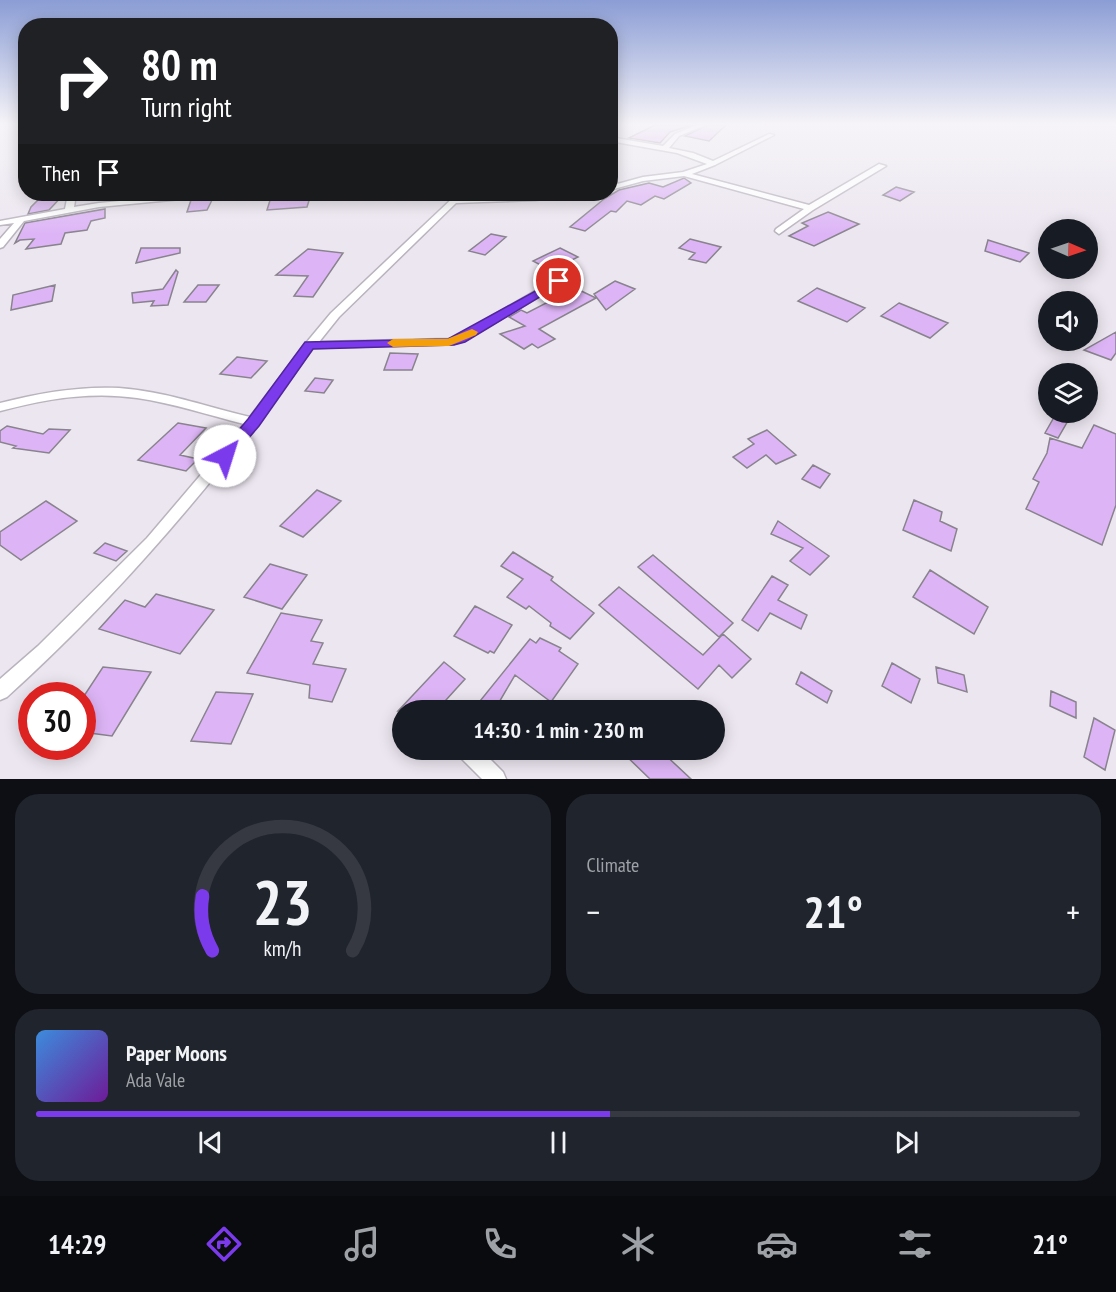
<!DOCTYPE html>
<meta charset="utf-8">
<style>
body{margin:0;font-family:"PT Sans Narrow",sans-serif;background:#20242c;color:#f1f3f6;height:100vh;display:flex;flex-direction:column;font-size:22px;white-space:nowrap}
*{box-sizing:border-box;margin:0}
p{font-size:20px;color:#9ea1a6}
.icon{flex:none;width:33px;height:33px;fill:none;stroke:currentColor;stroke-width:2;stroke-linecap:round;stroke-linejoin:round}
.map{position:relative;height:779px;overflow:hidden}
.details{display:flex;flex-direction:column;gap:15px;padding:15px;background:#0d0f14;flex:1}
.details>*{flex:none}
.banner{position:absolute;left:18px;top:18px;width:600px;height:183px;border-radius:24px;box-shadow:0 3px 15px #0003;background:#202124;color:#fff;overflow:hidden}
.needle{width:39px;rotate:92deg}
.buttons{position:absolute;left:1038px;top:219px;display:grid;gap:12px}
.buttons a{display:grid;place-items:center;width:60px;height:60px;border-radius:50%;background:#171b24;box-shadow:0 3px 15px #0003;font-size:30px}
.speed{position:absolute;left:18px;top:682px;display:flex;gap:12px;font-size:30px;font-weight:700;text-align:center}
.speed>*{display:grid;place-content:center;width:78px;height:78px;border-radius:50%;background:#171b24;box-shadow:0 3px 15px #0003;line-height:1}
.speed .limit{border:9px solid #d22;background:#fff;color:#111}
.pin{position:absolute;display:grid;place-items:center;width:51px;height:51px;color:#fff;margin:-26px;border:3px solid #fff;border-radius:50%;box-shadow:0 2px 6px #0007}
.me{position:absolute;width:66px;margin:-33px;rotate:40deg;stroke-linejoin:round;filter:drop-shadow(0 0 4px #0008)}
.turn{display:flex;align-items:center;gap:21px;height:126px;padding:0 24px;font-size:27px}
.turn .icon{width:78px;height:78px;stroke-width:2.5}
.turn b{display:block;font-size:42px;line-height:51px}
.then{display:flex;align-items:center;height:57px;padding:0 24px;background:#0003;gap:12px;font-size:22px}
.big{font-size:45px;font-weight:600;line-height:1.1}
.details .tile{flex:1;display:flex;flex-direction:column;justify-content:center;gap:9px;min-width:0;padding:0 21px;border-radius:24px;background:#20242c}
.details .dial{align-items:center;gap:0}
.dial svg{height:156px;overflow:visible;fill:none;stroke:#363941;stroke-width:7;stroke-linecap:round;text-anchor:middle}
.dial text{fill:#f1f3f6;stroke:none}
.song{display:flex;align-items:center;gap:18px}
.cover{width:72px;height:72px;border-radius:9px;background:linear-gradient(135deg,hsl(210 70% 55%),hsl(280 70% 35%))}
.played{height:6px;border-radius:3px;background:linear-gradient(90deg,#7c3aed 55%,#363941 55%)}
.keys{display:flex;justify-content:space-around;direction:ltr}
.heat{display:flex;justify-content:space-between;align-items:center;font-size:33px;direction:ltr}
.details .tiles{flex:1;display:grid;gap:15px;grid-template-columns:1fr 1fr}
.tile:last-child{grid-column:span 2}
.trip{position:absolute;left:392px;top:700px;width:333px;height:60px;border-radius:30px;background:#171b24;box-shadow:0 3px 15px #0003;font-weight:600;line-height:60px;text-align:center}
.menu{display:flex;height:96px;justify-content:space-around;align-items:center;background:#090b0e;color:#9ea1a6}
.menu .icon{width:42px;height:42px}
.menu .current{color:#7c3aed}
.menu b{font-size:27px;color:#f1f3f6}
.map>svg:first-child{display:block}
</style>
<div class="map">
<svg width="1116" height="779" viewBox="0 0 1116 779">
<rect width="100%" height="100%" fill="#ece6f0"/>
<path fill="#ddb5f6" stroke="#88838c" stroke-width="1.5" d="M655 125H692L670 132 660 143 629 138Z
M707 125H726L709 141 685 136Z
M684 178 691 183 664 199 655 196 641 205 627 201 616 212 611 211 585 231 570 227 604 199 619 190 649 183 663 187Z
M896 187 914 192 900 201 883 195Z
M64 194 49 210 28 214 31 207 42 196Z
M272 194H311L307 207 267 210Z
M213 198 207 210 187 212 191 200Z
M105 209V218L91 221 87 230 65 233 61 244 26 249 34 239 20 240 15 243 25 223Z
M828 212 859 224 814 246 789 236 808 226 802 223Z
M491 234 506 237 485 255 469 251Z
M690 239 721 247 706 263 689 259 695 253 679 248Z
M988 240 1029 253 1020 262 985 251Z
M141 248H180V253L136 263Z
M560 248 578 257 558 267 553 265 546 268 533 261Z
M308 249 343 253 313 297 294 296 308 276 276 275Z
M176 270 178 272 168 305 151 306 154 301 133 303 132 293 163 289Z
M615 281 635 289 606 310 594 294Z
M55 285 52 301 11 310 13 295Z
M198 285H219L206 302H184Z
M575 288 596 298 539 329 555 339 538 348 532 344 524 349 500 334 525 326 509 317 521 310 527 313Z
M817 288 865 308 847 322 798 301Z
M899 303 948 323 930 338 881 316Z
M1116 332V353L1111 360 1084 350Z
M390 353 418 354 412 370H384Z
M237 357 267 361 251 378 220 374Z
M315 378 333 380 324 393 305 391Z
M1057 412H1073L1058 438 1045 433Z
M178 423 206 428 180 455 198 459 186 471 138 460Z
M1094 425 1116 434V505L1102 545 1026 509 1039 482 1033 479 1047 453 1050 438 1082 448Z
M7 426 43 434 49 429 70 430 49 453 13 448 16 446 0 442V431Z
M767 430 796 455 776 464 766 455 747 468 733 457 754 444 748 439Z
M813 465 830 474 820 488 802 479Z
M317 490 341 501 303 537 280 526Z
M914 500 942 512 940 521 957 529 951 551 903 530Z
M46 501 77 521 21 560 0 545V532Z
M778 521 829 556 810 575 790 561 803 548 771 534Z
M105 543 127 551 116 561 94 553Z
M513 552 553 577 551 580 594 613 570 639 550 626 551 623 529 606 526 609 507 597 523 579 501 566Z
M653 555 733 623 719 637 638 567Z
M270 564 307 575 282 609 244 597Z
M930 570 988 607 974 634 913 597Z
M772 576 788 585 778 600 807 615 801 629 770 613 758 631 742 620Z
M619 587 703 655 723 634 751 659 732 678 719 665 698 689 599 605Z
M156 594 214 610 180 654 99 629 125 600 145 607Z
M475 606 512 625 494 653 490 651 488 653 454 636Z
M281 613 322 620 311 641 323 643 313 664 346 669 332 702 309 698 310 685 247 673Z
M540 638 561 648 559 651 578 664 551 702 515 675 494 711H472L530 639 536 643Z
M444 662 465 679 436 711H398Z
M892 663 920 679 911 703 882 686Z
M103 667 151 672 112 736 82 732V699Z
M936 667 964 675 967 692 938 683Z
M801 672 832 691 827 703 796 684Z
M1051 691 1076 702V718L1050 706Z
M216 692 253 694 231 744 191 741Z
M1094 718 1115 730 1105 770 1084 757Z
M620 750H660L691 779H650Z"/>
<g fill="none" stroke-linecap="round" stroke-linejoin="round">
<defs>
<path id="street" d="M697 125H705L679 136 669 148 693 153 713 161 769 134 774 135 715 165 692 174 809 205 879 164 886 166 813 210 779 234 775 231 776 229 804 209 684 176 643 181 610 190V186L643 177 683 172 707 164 677 153 610 141V137L663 146 675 134Z
M68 194H76L74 207 99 203 193 194H216L212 196 99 207 24 221 3 247 0 248V239L14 223 0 225V221L65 209Z
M457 194H465L461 198 581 194 577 196 535 200 456 203 339 317 319 342 449 339 456 337 556 279H562V283L464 341 453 344 313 348C221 475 123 592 7 697L0 700V679L38 646 147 538 244 424C208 415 173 403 137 398 91 391 45 399 0 411V403C39 393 79 386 119 388 164 391 207 407 250 417L306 343 331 313Z
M457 750H481L503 772 506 779H482L460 757Z"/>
</defs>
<use href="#street" stroke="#b9b3bd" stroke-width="3"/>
<use href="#street" fill="#fff" fill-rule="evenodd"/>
</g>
<linearGradient id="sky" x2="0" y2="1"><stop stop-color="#8b9dd5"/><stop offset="0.53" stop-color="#f6f4f8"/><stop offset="1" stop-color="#f6f4f8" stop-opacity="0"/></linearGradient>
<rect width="1116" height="234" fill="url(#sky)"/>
<path fill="#7c3aed" stroke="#51269a" stroke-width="1.5" d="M559 278 565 281 563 283 465 342 454 345 313 349 259 426 230 460H219L217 456 248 419 305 342 448 339Z"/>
<path fill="#f59e0b" d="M472 329 478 332 476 335 449 346 393 347 387 343 393 339H447Z"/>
</svg>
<div class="buttons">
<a><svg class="needle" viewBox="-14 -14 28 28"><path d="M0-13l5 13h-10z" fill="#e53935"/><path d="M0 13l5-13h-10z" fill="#9ea1a6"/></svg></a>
<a><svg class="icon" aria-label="sound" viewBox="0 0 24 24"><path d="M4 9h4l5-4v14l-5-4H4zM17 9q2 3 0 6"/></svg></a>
<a><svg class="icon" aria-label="layers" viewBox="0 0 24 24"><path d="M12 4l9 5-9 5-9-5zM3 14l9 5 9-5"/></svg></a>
</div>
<div class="speed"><div class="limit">30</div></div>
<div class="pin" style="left:559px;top:281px;background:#d93025"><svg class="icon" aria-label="arrive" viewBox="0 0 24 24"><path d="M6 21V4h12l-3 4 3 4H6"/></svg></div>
<svg class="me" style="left:225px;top:456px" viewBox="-20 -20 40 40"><circle r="19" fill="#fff"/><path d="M0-13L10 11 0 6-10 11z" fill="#7c3aed"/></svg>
<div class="trip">14:30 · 1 min · 230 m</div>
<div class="banner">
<div class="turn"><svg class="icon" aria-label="right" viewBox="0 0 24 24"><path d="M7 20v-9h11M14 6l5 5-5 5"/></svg><div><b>80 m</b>Turn right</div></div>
<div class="then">Then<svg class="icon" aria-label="arrive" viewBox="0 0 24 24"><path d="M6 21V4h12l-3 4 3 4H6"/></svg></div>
</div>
</div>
<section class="details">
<div class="tiles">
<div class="tile dial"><svg viewBox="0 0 100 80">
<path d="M14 69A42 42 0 1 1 86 69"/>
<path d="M14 69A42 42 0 0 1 9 41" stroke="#7c3aed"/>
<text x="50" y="56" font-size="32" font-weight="700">23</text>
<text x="50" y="72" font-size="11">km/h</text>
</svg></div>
<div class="tile"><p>Climate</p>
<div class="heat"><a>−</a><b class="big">21°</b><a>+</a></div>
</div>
<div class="tile">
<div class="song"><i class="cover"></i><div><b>Paper Moons</b><p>Ada Vale</p></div></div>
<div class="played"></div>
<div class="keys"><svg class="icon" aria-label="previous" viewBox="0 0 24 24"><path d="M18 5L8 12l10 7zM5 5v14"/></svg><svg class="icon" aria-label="pause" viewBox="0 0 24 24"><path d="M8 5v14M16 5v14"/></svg><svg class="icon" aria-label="next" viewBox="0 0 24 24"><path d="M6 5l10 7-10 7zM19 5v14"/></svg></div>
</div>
</div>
</section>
<nav class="menu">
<b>14:29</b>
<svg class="icon current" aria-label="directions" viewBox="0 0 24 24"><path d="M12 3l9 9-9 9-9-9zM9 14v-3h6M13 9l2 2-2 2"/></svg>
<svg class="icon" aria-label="music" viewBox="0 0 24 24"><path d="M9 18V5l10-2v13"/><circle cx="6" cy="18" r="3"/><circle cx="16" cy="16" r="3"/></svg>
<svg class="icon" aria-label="phone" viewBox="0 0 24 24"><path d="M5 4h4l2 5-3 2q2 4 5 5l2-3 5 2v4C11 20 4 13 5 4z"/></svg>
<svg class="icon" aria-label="climate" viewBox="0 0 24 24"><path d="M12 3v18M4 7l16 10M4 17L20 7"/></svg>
<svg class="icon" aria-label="car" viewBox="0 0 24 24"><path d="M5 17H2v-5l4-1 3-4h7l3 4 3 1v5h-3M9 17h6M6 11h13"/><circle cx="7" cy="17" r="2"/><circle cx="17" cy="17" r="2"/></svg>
<svg class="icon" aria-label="filters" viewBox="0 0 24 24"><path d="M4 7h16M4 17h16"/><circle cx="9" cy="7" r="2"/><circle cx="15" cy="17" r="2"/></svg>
<b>21°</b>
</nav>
